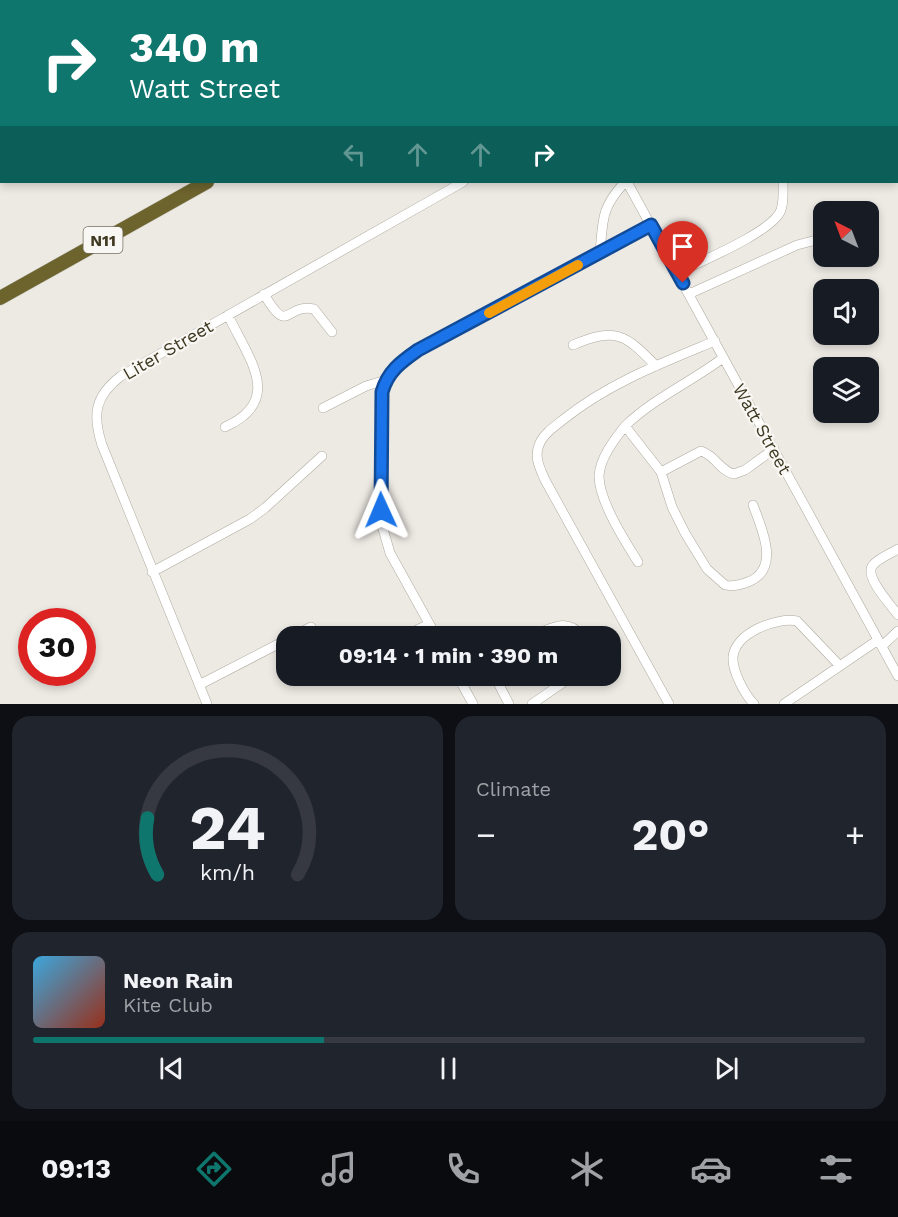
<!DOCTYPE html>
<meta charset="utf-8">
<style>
body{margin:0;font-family:"Work Sans",sans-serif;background:#20242c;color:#f1f3f6;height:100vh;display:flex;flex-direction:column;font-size:22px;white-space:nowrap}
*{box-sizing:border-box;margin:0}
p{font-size:20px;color:#9ea1a6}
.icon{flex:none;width:33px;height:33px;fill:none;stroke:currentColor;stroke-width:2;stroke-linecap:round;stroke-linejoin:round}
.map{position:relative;height:704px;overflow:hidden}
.sheet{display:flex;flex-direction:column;gap:12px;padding:12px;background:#0d0f14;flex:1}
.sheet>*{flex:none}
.hud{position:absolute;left:0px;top:0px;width:898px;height:183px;box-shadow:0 3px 9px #0003;background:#0f766e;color:#fff;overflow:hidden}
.needle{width:39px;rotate:318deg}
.tools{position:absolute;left:813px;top:201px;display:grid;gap:12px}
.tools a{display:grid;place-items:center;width:66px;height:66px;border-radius:12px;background:#171b24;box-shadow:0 3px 9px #0003;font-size:30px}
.speed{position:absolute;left:18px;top:608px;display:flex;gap:12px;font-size:30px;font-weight:700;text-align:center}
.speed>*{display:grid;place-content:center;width:78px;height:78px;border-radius:50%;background:#171b24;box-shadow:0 3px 9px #0003;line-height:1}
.speed .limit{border:9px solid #d22;background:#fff;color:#111}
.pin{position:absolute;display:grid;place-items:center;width:51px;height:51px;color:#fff;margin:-62px -26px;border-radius:50% 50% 50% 0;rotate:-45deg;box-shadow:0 0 6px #0007}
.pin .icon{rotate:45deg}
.me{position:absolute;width:66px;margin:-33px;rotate:359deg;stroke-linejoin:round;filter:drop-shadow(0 0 4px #0008)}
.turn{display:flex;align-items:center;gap:21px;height:126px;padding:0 30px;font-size:27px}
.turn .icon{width:78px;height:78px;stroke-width:2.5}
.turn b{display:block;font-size:42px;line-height:51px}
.lanes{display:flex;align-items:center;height:57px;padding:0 30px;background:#0003;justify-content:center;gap:30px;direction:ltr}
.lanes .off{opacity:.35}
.big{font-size:45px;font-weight:700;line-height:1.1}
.sheet .tile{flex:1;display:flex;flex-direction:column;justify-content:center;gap:9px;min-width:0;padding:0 21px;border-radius:18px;background:#20242c}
.sheet .dial{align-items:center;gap:0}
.dial svg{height:156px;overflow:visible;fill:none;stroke:#363941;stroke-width:7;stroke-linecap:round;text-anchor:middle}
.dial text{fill:#f1f3f6;stroke:none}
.song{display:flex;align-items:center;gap:18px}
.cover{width:72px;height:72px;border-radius:9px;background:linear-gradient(135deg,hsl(200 70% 55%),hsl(10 70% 35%))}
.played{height:6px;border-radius:3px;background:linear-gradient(90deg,#0f766e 35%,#363941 35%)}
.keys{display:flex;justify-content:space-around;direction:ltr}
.heat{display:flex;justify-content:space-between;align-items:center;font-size:33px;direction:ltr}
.sheet .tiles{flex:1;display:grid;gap:12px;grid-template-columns:1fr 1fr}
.tile:last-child{grid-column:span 2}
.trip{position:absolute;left:276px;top:626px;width:345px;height:60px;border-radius:18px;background:#171b24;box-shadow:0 3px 9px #0003;font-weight:700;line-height:60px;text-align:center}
.menu{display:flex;height:96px;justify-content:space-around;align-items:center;background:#090b0e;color:#9ea1a6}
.menu .icon{width:42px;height:42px}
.menu .on{color:#0f766e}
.menu b{font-size:27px;color:#f1f3f6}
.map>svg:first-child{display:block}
</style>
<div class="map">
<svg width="898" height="704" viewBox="0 0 898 704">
<rect width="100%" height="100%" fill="#ede9e3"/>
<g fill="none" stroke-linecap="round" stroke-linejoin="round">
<defs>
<path id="minor" d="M494 0 495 2
M56 2V0
M142 2V0
M225 2V0
M285 2 288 0
M378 2 380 0
M682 2 684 0
M897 30H898
M627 182 898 676
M600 253C603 219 601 208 625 182
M677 273C699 262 773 232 781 210 784 201 783 190 783 182
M264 294C289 337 285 303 314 309L332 332
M689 294 797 245 824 238
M573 345C616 327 625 334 656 366
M323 408 366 386 386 380
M625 426C654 398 691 382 723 358
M225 427C285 400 248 358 228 315
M661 472 701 451C715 455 720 471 734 474L745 470 774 449
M898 549C890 554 879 558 873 565 863 576 891 605 898 615
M638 562C625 541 599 501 599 476 600 458 614 440 625 426L661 472 672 507 685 533 707 569 725 585C733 587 740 585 748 582 781 569 762 529 753 505
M152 572 250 519 265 508 322 456
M294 636 311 627
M405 636 429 624
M436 636 390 553 381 522 382 392 386 380 393 370 418 350 651 225
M532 636C553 628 565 617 583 636
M882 646 898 631
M457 675 473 704
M494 675 509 704
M199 685 286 640
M207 704 102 445C92 414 95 396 121 376L463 182
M532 704 574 675
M669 704 545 480C540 468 534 458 539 445 543 434 555 426 564 419 609 383 662 363 715 341
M754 704C745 695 732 671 733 657 735 633 776 617 797 621L839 665
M784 704 878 640"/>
<path id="highway" d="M474 2V0
M485 2 486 0
M505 2 507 0
M539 2V0
M0 298 207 182"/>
</defs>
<use href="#minor" stroke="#aeaa9e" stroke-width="10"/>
<use href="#highway" stroke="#c9c8c1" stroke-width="15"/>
<use href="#minor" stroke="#fff" stroke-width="9"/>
<use href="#highway" stroke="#6c632d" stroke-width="14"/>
</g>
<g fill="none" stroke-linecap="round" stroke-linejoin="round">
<defs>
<path id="route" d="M381 510 382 392C388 371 401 362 418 350L651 225 683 283"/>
</defs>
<use href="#route" stroke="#114b97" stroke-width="15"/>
<use href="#route" stroke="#1a73e8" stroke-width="10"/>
<path stroke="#f59e0b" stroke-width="10" d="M489 313 578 265"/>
</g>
<g text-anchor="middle" stroke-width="4.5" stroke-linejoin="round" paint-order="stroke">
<rect fill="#f9f7f4" stroke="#777261" stroke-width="1.5" x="83.5" y="227" width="39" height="26" rx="4.5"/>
<g font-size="16" font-weight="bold" fill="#3f3922">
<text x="103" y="246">N11</text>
</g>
<g font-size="18" fill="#3f3922" stroke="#f9f7f4">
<text transform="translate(168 350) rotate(-30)" y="6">Liter Street</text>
<text transform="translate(762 429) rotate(61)" y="6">Watt Street</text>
</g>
</g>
</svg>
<div class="tools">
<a><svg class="needle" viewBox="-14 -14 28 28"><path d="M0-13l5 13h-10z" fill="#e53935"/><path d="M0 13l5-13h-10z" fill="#9ea1a6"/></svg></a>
<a><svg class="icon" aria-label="sound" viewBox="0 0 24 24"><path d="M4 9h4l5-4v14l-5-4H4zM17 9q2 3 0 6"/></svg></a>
<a><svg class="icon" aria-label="layers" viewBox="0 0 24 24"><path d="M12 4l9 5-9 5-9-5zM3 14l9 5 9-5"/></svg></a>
</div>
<div class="speed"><div class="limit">30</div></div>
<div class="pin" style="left:683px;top:283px;background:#d93025"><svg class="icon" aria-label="arrive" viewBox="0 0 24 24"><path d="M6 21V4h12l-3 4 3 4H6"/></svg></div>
<svg class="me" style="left:381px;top:510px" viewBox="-20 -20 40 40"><path d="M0-17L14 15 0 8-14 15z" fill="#1a73e8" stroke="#fff" stroke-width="4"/></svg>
<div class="trip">09:14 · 1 min · 390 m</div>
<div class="hud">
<div class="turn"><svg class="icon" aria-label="right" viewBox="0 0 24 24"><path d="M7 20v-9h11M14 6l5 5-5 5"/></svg><div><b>340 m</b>Watt Street</div></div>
<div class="lanes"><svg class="icon off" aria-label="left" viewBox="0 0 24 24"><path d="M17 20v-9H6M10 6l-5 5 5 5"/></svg><svg class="icon off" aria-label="ahead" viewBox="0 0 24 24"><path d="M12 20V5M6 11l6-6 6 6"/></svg><svg class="icon off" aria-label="ahead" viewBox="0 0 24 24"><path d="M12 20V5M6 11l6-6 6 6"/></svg><svg class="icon" aria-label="right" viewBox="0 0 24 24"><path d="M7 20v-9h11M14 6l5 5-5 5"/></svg></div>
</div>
</div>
<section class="sheet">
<div class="tiles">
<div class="tile dial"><svg viewBox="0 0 100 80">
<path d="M14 69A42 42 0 1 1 86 69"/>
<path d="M14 69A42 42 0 0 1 9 40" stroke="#0f766e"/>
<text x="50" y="56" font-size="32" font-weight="700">24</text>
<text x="50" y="72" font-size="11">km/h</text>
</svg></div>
<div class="tile"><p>Climate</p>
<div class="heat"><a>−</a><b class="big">20°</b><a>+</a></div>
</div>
<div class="tile">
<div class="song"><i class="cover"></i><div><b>Neon Rain</b><p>Kite Club</p></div></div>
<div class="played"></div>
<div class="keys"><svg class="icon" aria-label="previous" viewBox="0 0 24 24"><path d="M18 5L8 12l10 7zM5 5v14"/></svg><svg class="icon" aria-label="pause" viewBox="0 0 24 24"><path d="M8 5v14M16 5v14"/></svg><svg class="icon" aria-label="next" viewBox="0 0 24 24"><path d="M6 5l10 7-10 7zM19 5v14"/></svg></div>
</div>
</div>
</section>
<nav class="menu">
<b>09:13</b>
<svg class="icon on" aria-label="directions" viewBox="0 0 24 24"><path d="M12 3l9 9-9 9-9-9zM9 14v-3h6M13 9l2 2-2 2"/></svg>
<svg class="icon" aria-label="music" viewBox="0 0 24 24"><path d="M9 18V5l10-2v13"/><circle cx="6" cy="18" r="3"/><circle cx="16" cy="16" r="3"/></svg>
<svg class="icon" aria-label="phone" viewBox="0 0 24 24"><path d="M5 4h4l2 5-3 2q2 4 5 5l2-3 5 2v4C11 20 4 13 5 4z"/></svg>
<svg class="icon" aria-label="climate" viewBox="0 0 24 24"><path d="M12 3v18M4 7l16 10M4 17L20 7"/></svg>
<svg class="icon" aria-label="car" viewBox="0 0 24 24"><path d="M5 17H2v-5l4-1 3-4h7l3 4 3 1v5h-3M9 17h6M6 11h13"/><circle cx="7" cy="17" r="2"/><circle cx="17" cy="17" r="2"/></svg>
<svg class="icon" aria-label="filters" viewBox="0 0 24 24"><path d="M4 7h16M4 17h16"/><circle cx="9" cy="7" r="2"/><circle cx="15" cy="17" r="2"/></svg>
</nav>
